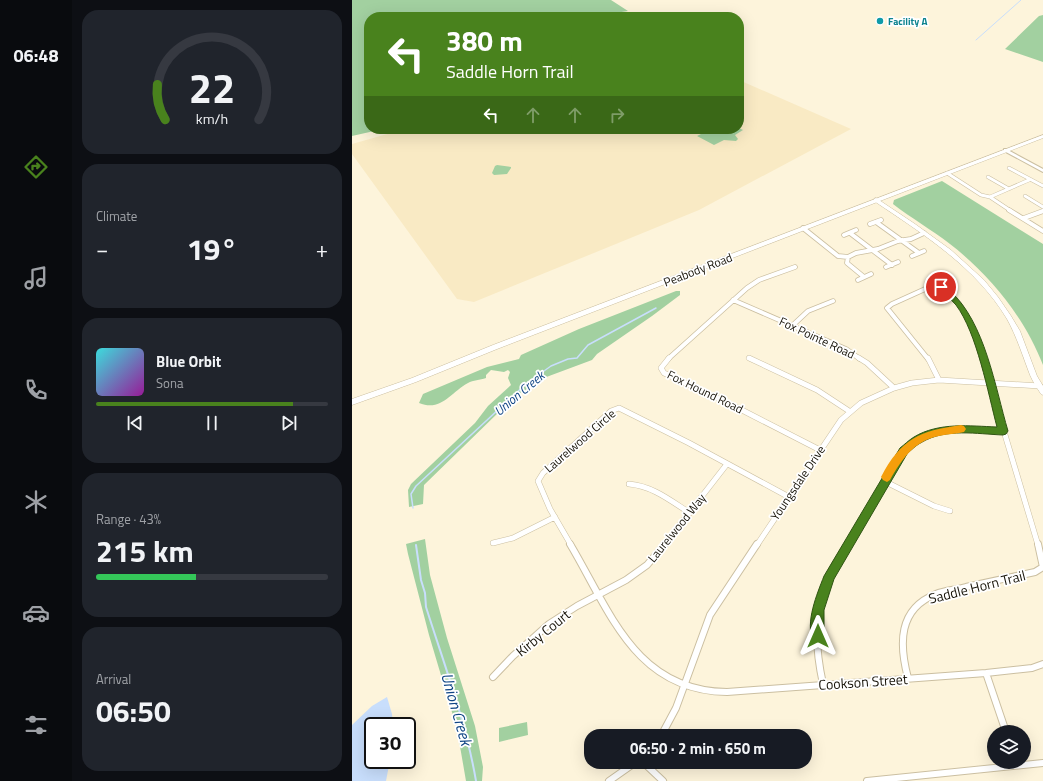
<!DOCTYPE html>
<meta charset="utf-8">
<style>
body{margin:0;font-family:"Titillium Web",sans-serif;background:#20242c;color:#f1f3f6;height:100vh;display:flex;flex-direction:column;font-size:15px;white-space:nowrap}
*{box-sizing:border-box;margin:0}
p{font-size:13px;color:#9ea1a6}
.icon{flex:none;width:22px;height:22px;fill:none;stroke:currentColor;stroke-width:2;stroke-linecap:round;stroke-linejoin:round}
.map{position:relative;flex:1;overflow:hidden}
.side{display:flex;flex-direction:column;gap:10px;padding:10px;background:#0d0f14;width:280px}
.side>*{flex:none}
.banner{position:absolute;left:12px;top:12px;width:380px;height:122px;border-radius:16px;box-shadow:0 4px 16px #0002;background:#49821d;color:#fff;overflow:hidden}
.controls{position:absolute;left:635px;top:725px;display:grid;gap:8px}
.controls a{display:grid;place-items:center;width:44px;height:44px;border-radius:50%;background:#171b24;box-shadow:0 4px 16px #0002;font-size:20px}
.speed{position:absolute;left:12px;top:717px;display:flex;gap:8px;font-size:20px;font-weight:700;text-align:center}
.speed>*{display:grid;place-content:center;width:52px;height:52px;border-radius:50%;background:#171b24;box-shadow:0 4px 16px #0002;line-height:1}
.speed .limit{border:2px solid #111;border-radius:6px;background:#fff;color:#111}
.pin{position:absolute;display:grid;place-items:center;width:34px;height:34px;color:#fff;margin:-17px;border:2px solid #fff;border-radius:50%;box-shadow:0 1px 4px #0007}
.me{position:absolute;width:44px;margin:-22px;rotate:0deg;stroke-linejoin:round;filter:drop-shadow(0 0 3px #0008)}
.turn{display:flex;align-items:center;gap:14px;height:84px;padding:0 16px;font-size:18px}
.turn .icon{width:52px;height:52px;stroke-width:2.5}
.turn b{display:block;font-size:28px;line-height:34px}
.lanes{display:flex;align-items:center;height:38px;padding:0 16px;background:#0003;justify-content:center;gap:20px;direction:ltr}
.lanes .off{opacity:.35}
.big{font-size:30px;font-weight:700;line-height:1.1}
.side .widget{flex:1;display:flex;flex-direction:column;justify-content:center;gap:6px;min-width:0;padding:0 14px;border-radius:16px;background:#20242c}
.side .dial{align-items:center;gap:0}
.dial svg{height:104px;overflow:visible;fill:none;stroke:#363941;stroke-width:7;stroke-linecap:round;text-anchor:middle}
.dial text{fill:#f1f3f6;stroke:none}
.song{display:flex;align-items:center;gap:12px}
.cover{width:48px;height:48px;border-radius:6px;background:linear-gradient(135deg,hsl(180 70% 55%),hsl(300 70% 35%))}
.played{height:4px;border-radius:2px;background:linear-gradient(90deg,#49821d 85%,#363941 85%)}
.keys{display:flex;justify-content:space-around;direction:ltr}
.heat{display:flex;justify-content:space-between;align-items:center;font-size:22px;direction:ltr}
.charge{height:6px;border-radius:3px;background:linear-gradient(90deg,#34c759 43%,#363941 0)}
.trip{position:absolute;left:232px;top:729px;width:228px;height:40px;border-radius:16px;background:#171b24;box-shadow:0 4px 16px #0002;font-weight:700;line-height:40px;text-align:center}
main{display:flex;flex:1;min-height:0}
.tab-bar{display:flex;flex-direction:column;width:72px;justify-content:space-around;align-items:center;background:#090b0e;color:#9ea1a6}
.tab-bar .icon{width:28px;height:28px}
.tab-bar .selected{color:#49821d}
.tab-bar b{font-size:18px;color:#f1f3f6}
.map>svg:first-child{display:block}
</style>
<main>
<nav class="tab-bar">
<b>06:48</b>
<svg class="icon selected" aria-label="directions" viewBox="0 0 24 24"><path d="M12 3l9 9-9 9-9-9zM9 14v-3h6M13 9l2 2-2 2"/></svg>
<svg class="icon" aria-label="music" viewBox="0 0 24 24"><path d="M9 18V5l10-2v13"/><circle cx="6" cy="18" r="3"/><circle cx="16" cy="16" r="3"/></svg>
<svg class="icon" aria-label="phone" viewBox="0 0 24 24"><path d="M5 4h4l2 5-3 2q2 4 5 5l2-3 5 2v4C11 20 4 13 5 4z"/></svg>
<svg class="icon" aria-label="climate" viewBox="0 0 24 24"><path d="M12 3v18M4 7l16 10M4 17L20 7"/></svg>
<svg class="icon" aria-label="car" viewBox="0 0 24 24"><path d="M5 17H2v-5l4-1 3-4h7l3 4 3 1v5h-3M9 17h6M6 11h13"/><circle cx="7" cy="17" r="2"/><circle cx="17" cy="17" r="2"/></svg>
<svg class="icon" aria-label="filters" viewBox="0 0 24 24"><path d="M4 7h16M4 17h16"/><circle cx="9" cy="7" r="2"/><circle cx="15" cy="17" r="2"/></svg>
</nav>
<section class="side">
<div class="widget dial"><svg viewBox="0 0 100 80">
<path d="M14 69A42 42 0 1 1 86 69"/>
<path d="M14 69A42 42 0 0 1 8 42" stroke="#49821d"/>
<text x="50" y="56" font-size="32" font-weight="700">22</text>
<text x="50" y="72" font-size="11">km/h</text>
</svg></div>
<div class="widget"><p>Climate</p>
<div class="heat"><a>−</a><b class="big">19°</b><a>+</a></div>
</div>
<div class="widget">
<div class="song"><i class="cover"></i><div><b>Blue Orbit</b><p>Sona</p></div></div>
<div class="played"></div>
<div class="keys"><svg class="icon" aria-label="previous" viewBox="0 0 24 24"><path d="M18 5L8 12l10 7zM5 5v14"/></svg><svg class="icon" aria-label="pause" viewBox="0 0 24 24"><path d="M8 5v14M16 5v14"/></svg><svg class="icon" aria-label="next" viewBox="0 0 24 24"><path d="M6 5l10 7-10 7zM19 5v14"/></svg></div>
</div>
<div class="widget"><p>Range · 43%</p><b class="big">215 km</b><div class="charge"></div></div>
<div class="widget"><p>Arrival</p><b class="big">06:50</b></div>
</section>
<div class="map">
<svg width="691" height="781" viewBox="0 0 691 781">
<rect width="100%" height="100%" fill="#fdf4db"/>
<path fill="#f9eac4" d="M387 80 499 129 347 210 122 302 105 299 0 154V144L53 129H387Z"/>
<path fill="#a2d0a0" d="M0 0H259L276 11 238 17H17V129H31L0 136Z
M691 15V62L653 49 687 16Z
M387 128 391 130 383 135 386 139 384 141 372 140 362 145 345 136 359 129Z
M145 165 159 167V168L155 174 142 175 140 173 143 166Z
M590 181 691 244V365C673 318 638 275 598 244 580 230 559 218 541 204L542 200Z
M324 291H328V295L300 316 245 354 240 360 189 379 165 396 150 409 72 485 71 504 57 507 56 490 59 484 123 423 136 406 159 385 156 378 158 372 156 370 152 372 139 370 134 375V378C128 380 121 380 116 383 98 393 89 412 67 403L71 394 135 367 167 359 169 355 227 329Z
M73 539 78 575 95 638 123 726 131 767 130 781H114L105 729 77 635 56 554 54 544Z
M175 722 176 735 147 742V728Z"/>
<path fill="#c8defc" d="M35 697 40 714 41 726H21V760H38L34 781H0V725L20 706Z"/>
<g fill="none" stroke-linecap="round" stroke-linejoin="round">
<path stroke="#c8defc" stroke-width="1" d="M624 40 669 0"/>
<path stroke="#c8defc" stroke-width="1.5" d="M61 508 59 494 64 486 175 383 199 366 216 359 225 358 236 345 304 308"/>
<path stroke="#c8defc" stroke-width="2" d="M64 545 69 580 73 593 74 607C92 664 114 722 124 781"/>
<defs>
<path id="minor-far3" d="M657 168 691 186
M595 173 629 195 638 197 659 211
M636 177 657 189
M673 196 691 207
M638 197 677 180"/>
<path id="minor-far2" d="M657 210 691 231
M672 218 691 211
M524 222 567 253
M518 224 529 220
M451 228 486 256 496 257 495 263 512 277
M498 233 540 265
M492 235 504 230
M560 256 572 251
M496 257 504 253 526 249 546 241 559 239 572 233
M534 267 546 262
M506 280 519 274
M381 300 494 349 508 359
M441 325 456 311 481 301
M316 359 395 288 407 280 443 267
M576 359 535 308 540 304 582 285C612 295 622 331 630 359"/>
<path id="minor-far1" d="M317 358 309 368 312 373 386 408 468 450
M397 358 465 390 497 411
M507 358 515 363 542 388
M576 358 587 380
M630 358 686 545
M532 481 582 506 598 511
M277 484C301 486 319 501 338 513
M141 543 161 538 203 517
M219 545 198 509 186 481 191 473 259 411 267 408 337 443 437 497
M312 545 375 464
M405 545 489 420 509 403 542 388 560 383 587 380 688 386
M495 545 546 459C577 424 608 429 651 431"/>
<path id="minor" d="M218 544C258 611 283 691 375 692L634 673 680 668 691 664
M634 673 654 732
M141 677 161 656 197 624 225 606 274 580 295 565 313 544
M556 678C547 644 546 609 584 594 593 590 604 590 614 587 637 582 660 577 683 572L691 567 686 544
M471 684C463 647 461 611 477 576 482 565 489 555 496 544
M309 736 324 708 358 615 405 544
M291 762 311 781
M257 781 284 762
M515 781 691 763"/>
<path id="tertiary" d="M652 149H654L691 169V172L652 151Z"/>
<path id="secondary" d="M524 198 563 224 599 250 632 280 646 297 659 316 668 331 685 376 691 386V395L689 394C685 388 681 382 678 375 671 357 665 337 655 319 624 267 571 234 522 201V199Z"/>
<path id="primary" d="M691 135V138L145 349 64 382 0 405V399L60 378 141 345Z"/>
</defs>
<use href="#minor-far3" stroke="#cbbfa1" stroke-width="4"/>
<use href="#minor-far2" stroke="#cbbfa1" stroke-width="5.5"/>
<use href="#minor-far1" stroke="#cbbfa1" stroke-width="6"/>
<use href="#minor" stroke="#cbbfa1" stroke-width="8"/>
<use href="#tertiary" stroke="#cbbfa1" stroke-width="2"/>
<use href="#secondary" stroke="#cbbfa1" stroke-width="1"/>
<use href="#primary" stroke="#cbbfa1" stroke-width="1"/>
<use href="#minor-far3" stroke="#fff" stroke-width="3"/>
<use href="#minor-far2" stroke="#fff" stroke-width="4"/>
<use href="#minor-far1" stroke="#fff" stroke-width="5"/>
<use href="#minor" stroke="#fff" stroke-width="6"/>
<use href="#tertiary" fill="#fff" fill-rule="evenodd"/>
<use href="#secondary" fill="#fff" fill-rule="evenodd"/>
<use href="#primary" fill="#fff" fill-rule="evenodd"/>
</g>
<path fill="#49821d" stroke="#2f5413" d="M589 284C593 286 595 289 598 291 633 322 643 387 656 431L654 434 651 435C625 434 594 428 570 442 564 445 559 450 555 454L482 579 472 610V636L470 641 466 642 461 641C453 622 465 594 472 576L548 448C552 445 557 440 562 437 587 422 618 426 645 427 636 393 625 333 604 305 599 299 592 294 586 289V285Z"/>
<path fill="#f59e0b" d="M609 425 612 426 614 429 612 432C604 434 596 434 587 436 562 441 550 459 538 480L535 482 531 480 529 477C549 439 567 431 609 425Z"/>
<circle fill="#0f9aa8" stroke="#fff" stroke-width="1.5" cx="528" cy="21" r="4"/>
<g text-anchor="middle" stroke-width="3.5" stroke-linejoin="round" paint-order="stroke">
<g font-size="10" font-weight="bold" fill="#0d838f" stroke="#fff" text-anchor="start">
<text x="536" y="25">Facility A</text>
</g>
<g font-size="12" fill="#171308" stroke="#fff">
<text transform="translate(346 270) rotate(-21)" y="4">Peabody Road</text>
<text transform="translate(465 338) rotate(25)" y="4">Fox Pointe Road</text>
<text transform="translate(353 392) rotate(26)" y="4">Fox Hound Road</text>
<text transform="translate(228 441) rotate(-41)" y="4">Laurelwood Circle</text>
<text transform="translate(446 483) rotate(-56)" y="4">Youngsdale Drive</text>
<text transform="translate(325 528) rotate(-51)" y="4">Laurelwood Way</text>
</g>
<g font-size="13" font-style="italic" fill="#104585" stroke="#fff">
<text transform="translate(167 393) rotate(-40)" y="5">Union Creek</text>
</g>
<g font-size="14" fill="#171308" stroke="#fff">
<text transform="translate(625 587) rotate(-14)" y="5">Saddle Horn Trail</text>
<text transform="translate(191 633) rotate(-39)" y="5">Kirby Court</text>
<text transform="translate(511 682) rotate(-4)" y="5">Cookson Street</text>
</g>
<g font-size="16" font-style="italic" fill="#104585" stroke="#fff">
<text transform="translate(105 709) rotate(74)" y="6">Union Creek</text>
</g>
</g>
</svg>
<div class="controls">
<a><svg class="icon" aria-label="layers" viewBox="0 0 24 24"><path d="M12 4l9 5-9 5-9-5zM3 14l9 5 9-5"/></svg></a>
</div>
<div class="speed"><div class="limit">30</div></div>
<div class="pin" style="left:589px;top:287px;background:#d93025"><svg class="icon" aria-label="arrive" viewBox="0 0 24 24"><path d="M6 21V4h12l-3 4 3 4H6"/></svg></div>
<svg class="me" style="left:466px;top:636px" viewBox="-20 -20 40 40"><path d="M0-17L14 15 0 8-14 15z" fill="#49821d" stroke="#fff" stroke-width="4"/></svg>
<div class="trip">06:50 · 2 min · 650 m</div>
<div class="banner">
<div class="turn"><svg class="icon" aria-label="left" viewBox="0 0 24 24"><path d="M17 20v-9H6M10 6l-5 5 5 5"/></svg><div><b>380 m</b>Saddle Horn Trail</div></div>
<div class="lanes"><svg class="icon" aria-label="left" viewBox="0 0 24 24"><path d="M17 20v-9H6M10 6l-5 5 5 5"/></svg><svg class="icon off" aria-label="ahead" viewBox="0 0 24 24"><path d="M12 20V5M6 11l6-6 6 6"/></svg><svg class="icon off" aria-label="ahead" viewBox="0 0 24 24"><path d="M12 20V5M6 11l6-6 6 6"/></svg><svg class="icon off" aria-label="right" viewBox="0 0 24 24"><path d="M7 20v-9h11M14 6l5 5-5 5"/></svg></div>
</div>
</div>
</main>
